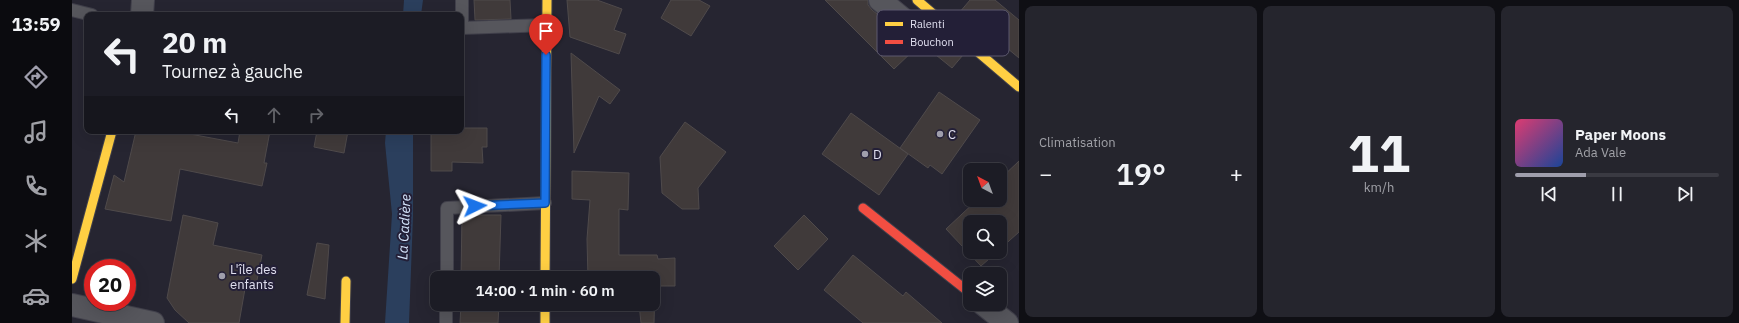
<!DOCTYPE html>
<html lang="fr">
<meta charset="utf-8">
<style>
body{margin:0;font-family:"IBM Plex Sans",sans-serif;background:#25252d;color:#f1f3f6;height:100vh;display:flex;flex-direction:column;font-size:15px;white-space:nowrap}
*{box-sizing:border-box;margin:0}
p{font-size:13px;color:#a0a1a7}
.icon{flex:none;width:22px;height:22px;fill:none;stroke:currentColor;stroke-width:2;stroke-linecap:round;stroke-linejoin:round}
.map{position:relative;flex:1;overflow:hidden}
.details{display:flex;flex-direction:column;gap:6px;padding:6px;background:#0f0f14;width:720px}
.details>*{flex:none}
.banner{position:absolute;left:12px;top:12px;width:380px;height:122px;border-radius:8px;box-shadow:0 4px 16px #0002,0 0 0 1px #3a3a42;background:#1c1c25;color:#f1f3f6;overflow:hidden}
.needle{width:26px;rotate:319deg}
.fabs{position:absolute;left:891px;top:163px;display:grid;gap:8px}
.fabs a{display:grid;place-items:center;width:44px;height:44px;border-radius:8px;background:#1c1c25;box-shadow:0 4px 16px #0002,0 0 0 1px #3a3a42;font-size:20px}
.speed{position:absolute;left:12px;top:259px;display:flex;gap:8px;font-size:20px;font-weight:700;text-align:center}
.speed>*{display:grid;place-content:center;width:52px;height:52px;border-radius:50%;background:#1c1c25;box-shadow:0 4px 16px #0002,0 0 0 1px #3a3a42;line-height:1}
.speed .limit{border:6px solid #d22;background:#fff;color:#111}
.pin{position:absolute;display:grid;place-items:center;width:34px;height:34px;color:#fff;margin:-41px -17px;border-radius:50% 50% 50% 0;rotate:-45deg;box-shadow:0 0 4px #0007}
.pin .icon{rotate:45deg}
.me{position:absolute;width:44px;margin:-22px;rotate:87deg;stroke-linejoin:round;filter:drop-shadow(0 0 3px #0008)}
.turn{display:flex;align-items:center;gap:14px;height:84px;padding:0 12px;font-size:18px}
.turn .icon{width:52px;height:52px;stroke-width:2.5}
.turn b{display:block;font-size:28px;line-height:34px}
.lanes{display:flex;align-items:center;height:38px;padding:0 12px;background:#0003;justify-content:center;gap:20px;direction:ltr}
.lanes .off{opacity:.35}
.big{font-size:30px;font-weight:600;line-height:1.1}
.details .widget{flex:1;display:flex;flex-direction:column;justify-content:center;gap:6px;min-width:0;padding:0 14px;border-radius:8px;background:#25252d}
.details .dial{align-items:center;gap:0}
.dial b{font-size:52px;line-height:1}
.song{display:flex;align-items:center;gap:12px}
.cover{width:48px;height:48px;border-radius:6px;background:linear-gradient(135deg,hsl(340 70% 55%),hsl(220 70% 35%))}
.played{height:4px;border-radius:2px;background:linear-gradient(90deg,#9f9eac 35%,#3a3a42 35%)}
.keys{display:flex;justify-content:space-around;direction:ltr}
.heat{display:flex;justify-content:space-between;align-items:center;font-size:22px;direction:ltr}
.details .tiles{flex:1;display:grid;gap:6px;grid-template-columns:repeat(3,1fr)}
.trip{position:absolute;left:358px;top:271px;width:230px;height:40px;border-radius:8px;background:#1c1c25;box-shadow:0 4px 16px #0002,0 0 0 1px #3a3a42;font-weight:600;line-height:40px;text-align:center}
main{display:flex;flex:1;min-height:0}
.tabs{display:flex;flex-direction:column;width:72px;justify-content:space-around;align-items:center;background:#0b0b0f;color:#a0a1a7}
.tabs .icon{width:28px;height:28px}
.tabs .selected{color:#9f9eac}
.tabs b{font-size:18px;color:#f1f3f6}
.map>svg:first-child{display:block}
</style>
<main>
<nav class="tabs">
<b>13:59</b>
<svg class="icon selected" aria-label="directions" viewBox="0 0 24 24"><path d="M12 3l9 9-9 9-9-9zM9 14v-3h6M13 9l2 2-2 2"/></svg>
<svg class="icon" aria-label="music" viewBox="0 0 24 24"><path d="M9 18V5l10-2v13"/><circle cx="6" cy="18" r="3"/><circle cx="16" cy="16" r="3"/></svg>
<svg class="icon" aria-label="phone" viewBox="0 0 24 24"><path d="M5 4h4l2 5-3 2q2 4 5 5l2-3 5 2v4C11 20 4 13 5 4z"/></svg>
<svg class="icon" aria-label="climate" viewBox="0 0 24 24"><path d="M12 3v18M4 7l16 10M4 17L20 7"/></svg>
<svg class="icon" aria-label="car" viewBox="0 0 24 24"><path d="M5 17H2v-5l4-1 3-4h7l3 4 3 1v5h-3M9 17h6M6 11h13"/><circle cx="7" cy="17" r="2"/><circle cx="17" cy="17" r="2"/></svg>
</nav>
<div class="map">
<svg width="947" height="323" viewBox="0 0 947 323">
<rect width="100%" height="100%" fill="#262531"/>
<path fill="#2b3f5d" d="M332 0H351L349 15H331Z
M314 131H341V216L337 323H313L320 214 313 143Z"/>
<path fill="#403a3a" stroke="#4f4a4b" d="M402 0H438L439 19 403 20Z
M495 0H525L550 9 542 30 554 34 547 54 498 37Z
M599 0H627L638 6 619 36 589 18Z
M753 0H796V5L800 10 824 29 843 49 822 69Z
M898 0H923L947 20V58L912 29 907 36 891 23 894 19 887 13Z
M875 42 891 55 880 68 864 55Z
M499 53 548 90 538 104 527 96 502 153Z
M867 92 908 120 870 174 858 165 856 168 828 148Z
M779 113 836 154 807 195 750 154Z
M613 122 654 152 626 188 627 209H610L590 193 588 157Z
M389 128H415V147H410L411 163 380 162V171H359V131H389Z
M64 131H102L166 143 168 131H198L192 163H195L190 186 108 169 99 221 33 209 42 175 52 182Z
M245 131H276L272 153 242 147Z
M947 161V232L928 249V222H898V252H925L909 266 874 229 905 200H928V179Z
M500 171 557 173 556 210 547 209V255H585L586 259 603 258V286H583L582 323H569L567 304H581V278H516L515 239 518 200 500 199Z
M111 215 146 223 141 245 190 255 184 285 174 283 167 323H117L103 310 95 298Z
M390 215H429L427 278H389Z
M732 215 756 239 726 270 702 246Z
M245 243 257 245 253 299 235 295Z
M781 255 831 296 834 292 870 323H791L752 290Z
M389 304H427L426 323H388Z"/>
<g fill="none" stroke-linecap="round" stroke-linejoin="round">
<defs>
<path id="lane" d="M390 0V28L475 25
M0 10 20 15
M375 278V208L473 203
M374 323V304"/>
<path id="street" d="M808 0 831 19
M70 15 71 0
M911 304 935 323
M0 305 81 323"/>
<path id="slow" d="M845 0 947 87
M473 278 475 0
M0 279 40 131
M473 304V323
M273 323 274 281"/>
<path id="jam" d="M791 208 898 293"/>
</defs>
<use href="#lane" stroke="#41404b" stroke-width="14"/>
<use href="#street" stroke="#41404b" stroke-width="24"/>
<use href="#slow" stroke="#41404b" stroke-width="11"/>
<use href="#jam" stroke="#41404b" stroke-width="11"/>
<use href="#lane" stroke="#56565c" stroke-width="12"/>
<use href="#street" stroke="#56565c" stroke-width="22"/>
<use href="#slow" stroke="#ffcf43" stroke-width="9"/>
<use href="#jam" stroke="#f24e42" stroke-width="9"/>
</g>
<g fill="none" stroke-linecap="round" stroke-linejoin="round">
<defs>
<path id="route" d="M403 206 473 203 474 55"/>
</defs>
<use href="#route" stroke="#114b97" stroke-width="10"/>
<use href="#route" stroke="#1a73e8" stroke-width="7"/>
</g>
<g fill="#9f9eac" stroke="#231f37" stroke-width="1.5">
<circle cx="868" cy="134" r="4"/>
<circle cx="793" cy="154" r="4"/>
<circle cx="150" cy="276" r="4"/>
</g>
<g text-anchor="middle" stroke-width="4" stroke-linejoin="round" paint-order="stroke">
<g font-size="13" fill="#e0dfef" stroke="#231f37" text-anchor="start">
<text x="876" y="139">C</text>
<text x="801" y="159">D</text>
<text x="158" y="274">L'île des<tspan x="158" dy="15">enfants</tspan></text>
</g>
<g font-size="14" font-style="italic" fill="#d4e4fb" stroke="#231f37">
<text transform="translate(332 227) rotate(-87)" y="5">La Cadière</text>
</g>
</g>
<rect x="805" y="10" width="132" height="46" rx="6" fill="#231f37" stroke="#5c596e" stroke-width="1"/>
<rect x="813" y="22" width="18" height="4" fill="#ffcf43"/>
<rect x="813" y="40" width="18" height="4" fill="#f24e42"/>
<g font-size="11" fill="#e0dfef">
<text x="838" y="28">Ralenti</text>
<text x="838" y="46">Bouchon</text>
</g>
</svg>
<div class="fabs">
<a><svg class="needle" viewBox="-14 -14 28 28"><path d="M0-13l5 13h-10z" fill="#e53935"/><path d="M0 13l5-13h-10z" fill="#a0a1a7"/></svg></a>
<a><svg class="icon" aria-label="search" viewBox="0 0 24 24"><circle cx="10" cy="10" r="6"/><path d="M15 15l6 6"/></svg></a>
<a><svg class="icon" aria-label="layers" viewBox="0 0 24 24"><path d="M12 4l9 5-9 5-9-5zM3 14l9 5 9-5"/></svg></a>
</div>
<div class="speed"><div class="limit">20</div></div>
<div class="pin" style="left:474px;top:55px;background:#d93025"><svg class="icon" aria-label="arrive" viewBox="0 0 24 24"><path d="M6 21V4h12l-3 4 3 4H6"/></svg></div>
<svg class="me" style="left:403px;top:206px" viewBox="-20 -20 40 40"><path d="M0-17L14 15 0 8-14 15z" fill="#1a73e8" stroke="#fff" stroke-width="4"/></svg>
<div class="trip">14:00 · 1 min · 60 m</div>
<div class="banner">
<div class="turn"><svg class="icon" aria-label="left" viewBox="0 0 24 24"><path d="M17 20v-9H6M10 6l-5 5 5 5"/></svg><div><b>20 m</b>Tournez à gauche</div></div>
<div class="lanes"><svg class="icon" aria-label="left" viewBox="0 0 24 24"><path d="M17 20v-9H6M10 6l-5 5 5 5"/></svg><svg class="icon off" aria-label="ahead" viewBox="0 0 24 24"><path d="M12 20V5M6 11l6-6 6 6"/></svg><svg class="icon off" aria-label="right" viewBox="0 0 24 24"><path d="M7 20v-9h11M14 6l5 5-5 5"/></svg></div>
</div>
</div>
<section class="details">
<div class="tiles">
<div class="widget"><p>Climatisation</p>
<div class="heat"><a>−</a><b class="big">19°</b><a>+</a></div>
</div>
<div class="widget dial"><b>11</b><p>km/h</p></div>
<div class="widget">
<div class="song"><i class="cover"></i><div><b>Paper Moons</b><p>Ada Vale</p></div></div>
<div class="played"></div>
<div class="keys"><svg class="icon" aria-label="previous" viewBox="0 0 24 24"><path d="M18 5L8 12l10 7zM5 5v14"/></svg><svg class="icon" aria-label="pause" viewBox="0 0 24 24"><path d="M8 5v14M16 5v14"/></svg><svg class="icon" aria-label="next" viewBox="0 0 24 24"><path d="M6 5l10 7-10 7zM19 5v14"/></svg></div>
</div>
</div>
</section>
</main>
